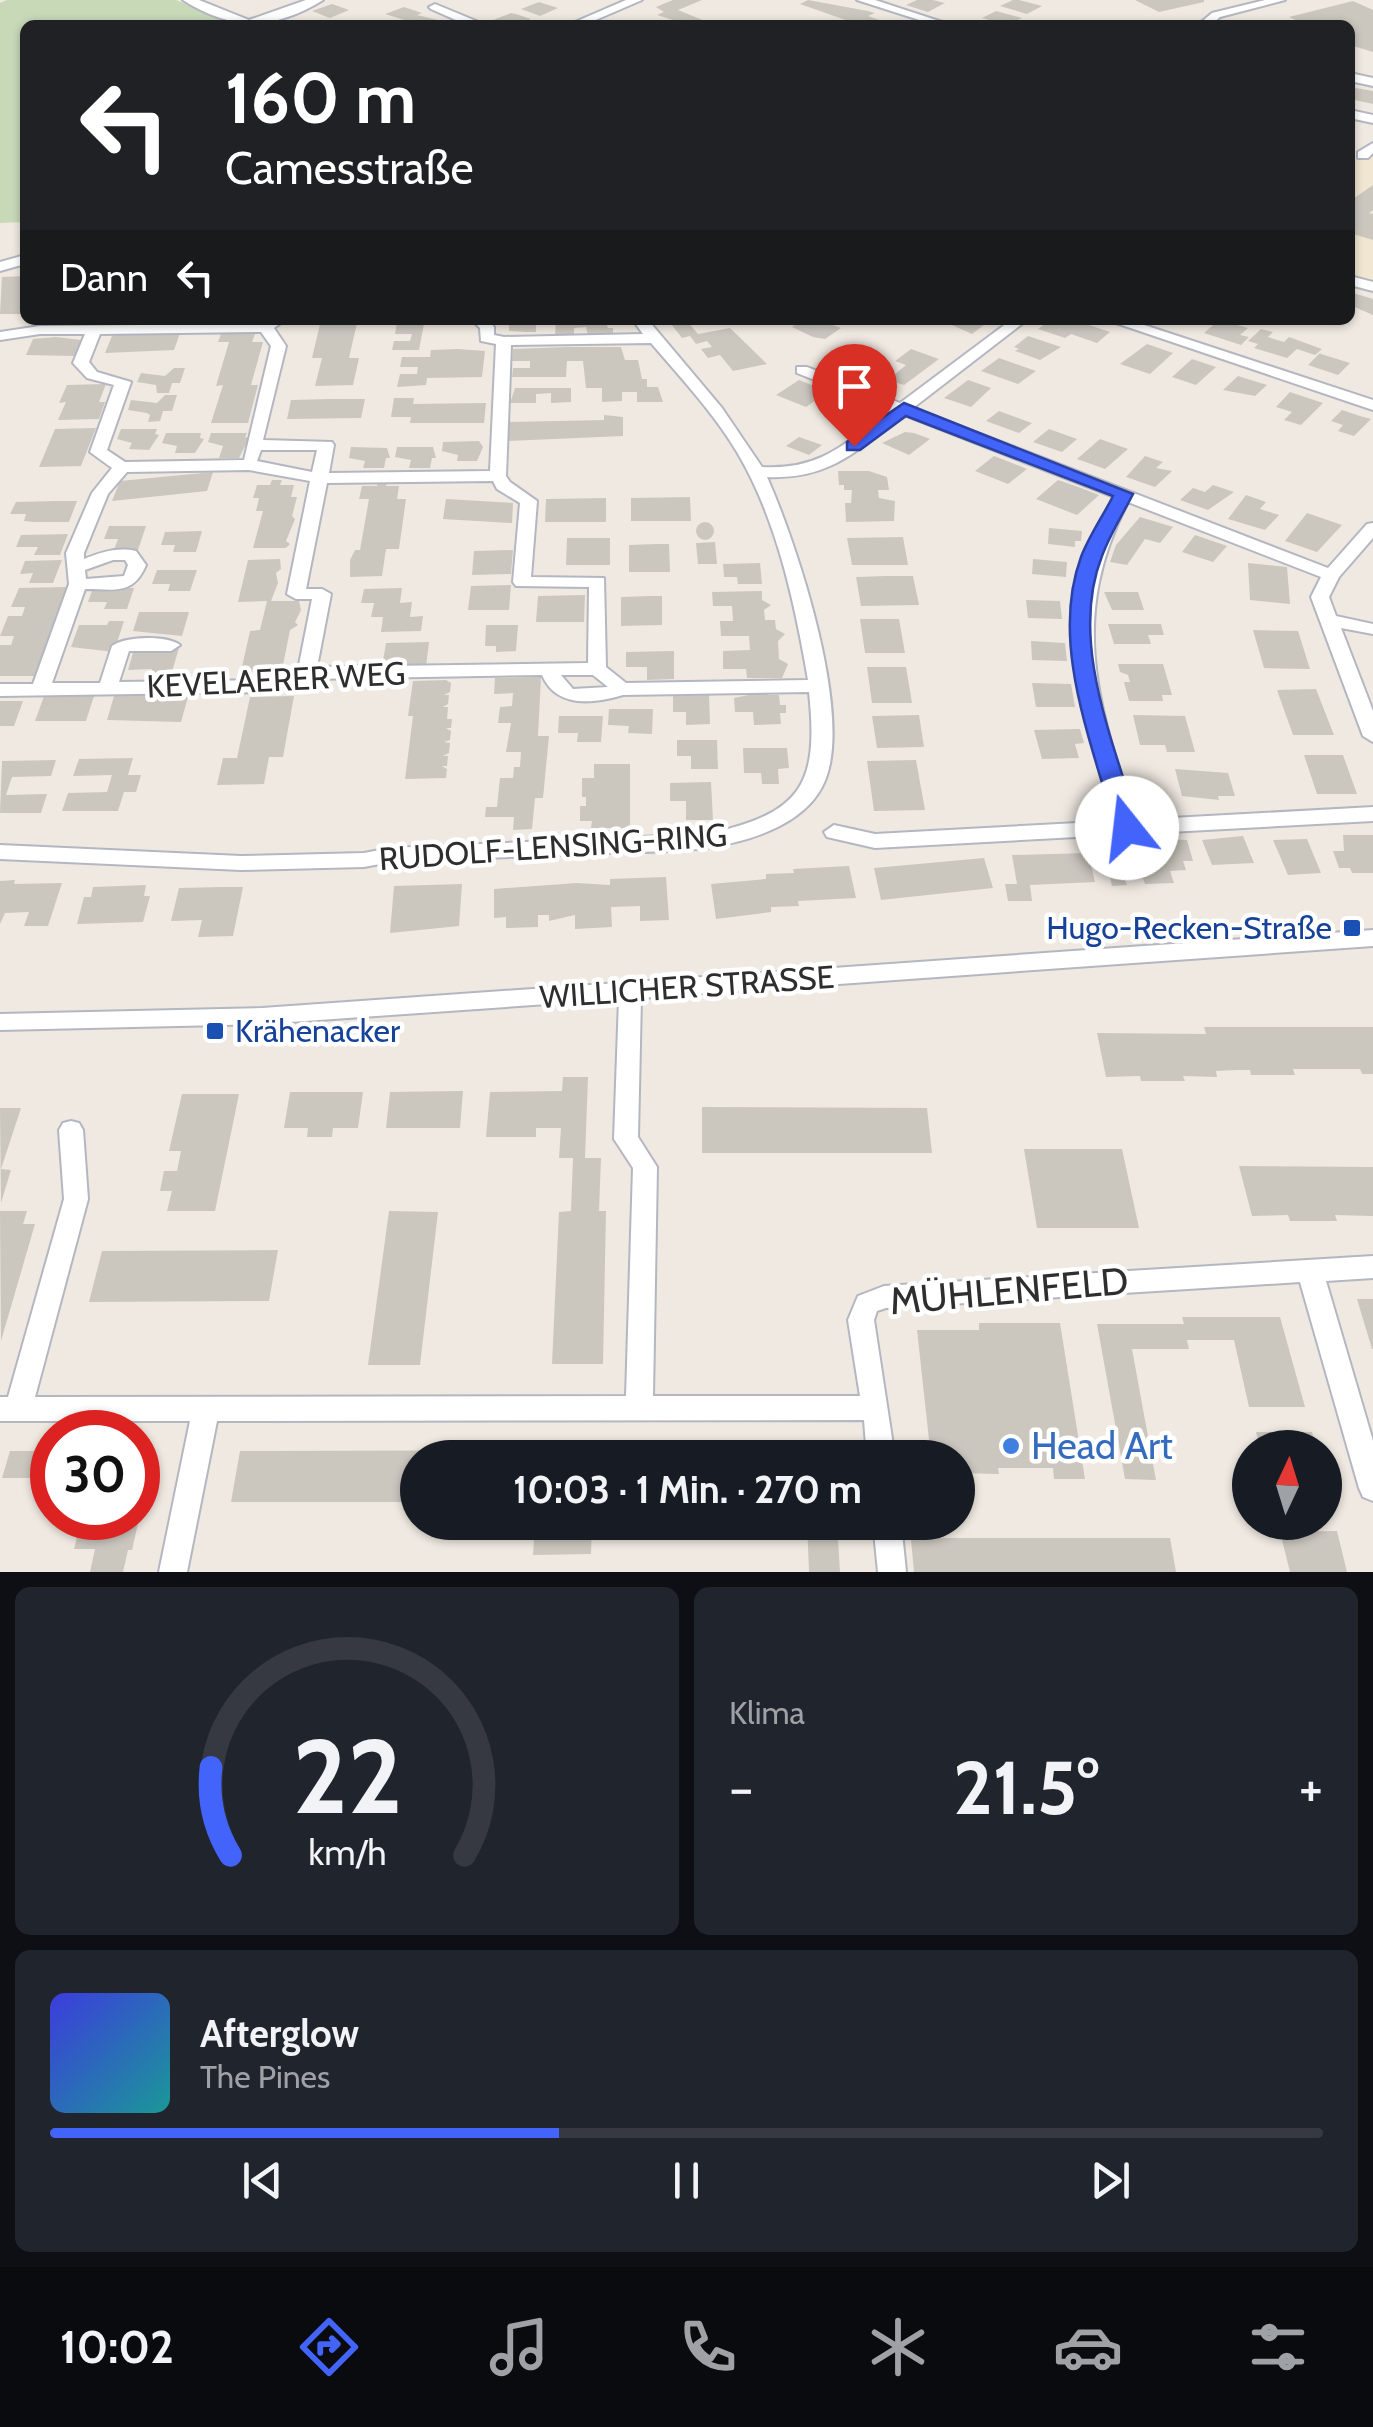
<!DOCTYPE html>
<html lang="de">
<meta charset="utf-8">
<style>
body{margin:0;font-family:Cabin,sans-serif;background:#20242c;color:#f1f3f6;height:100vh;display:flex;flex-direction:column;font-size:38px;white-space:nowrap}
*{box-sizing:border-box;margin:0}
p{font-size:32px;color:#9ea1a6}
.icon{flex:none;width:55px;height:55px;fill:none;stroke:currentColor;stroke-width:2;stroke-linecap:round;stroke-linejoin:round}
.map{position:relative;height:1572px;overflow:hidden}
.panel{display:flex;flex-direction:column;gap:15px;padding:15px;background:#0d0f14;flex:1}
.panel>*{flex:none}
.guide{position:absolute;left:20px;top:20px;width:1335px;height:305px;border-radius:15px;box-shadow:0 2px 8px #0004;background:#202124;color:#fff;overflow:hidden}
.needle{width:65px;rotate:4deg}
.buttons{position:absolute;left:1232px;top:1430px;display:grid;gap:20px}
.buttons a{display:grid;place-items:center;width:110px;height:110px;border-radius:50%;background:#171b24;box-shadow:0 2px 8px #0004;font-size:50px}
.speed{position:absolute;left:30px;top:1410px;display:flex;gap:20px;font-size:50px;font-weight:700;text-align:center}
.speed>*{display:grid;place-content:center;width:130px;height:130px;border-radius:50%;background:#171b24;box-shadow:0 2px 8px #0004;line-height:1}
.speed .limit{border:15px solid #d22;background:#fff;color:#111}
.pin{position:absolute;display:grid;place-items:center;width:85px;height:85px;color:#fff;margin:-102px -42px;border-radius:50% 50% 50% 0;rotate:-45deg;box-shadow:0 0 10px #0007}
.pin .icon{rotate:45deg}
.me{position:absolute;width:110px;margin:-55px;rotate:344deg;stroke-linejoin:round;filter:drop-shadow(0 0 8px #0008)}
.turn{display:flex;align-items:center;gap:35px;height:210px;padding:0 40px;font-size:45px}
.turn .icon{width:130px;height:130px;stroke-width:2.5}
.turn b{display:block;font-size:70px;line-height:85px}
.then{display:flex;align-items:center;height:95px;padding:0 40px;background:#0003;gap:20px;font-size:38px}
.big{font-size:75px;font-weight:700;line-height:1.1}
.panel .widget{flex:1;display:flex;flex-direction:column;justify-content:center;gap:15px;min-width:0;padding:0 35px;border-radius:15px;background:#20242c}
.panel .dial{align-items:center;gap:0}
.dial svg{height:260px;overflow:visible;fill:none;stroke:#363941;stroke-width:7;stroke-linecap:round;text-anchor:middle}
.dial text{fill:#f1f3f6;stroke:none}
.song{display:flex;align-items:center;gap:30px}
.cover{width:120px;height:120px;border-radius:15px;background:linear-gradient(135deg,hsl(240 70% 55%),hsl(180 70% 35%))}
.played{height:10px;border-radius:5px;background:linear-gradient(90deg,#4264fb 40%,#363941 40%)}
.keys{display:flex;justify-content:space-around;direction:ltr}
.heat{display:flex;justify-content:space-between;align-items:center;font-size:55px;direction:ltr}
.panel .tiles{flex:1;display:grid;gap:15px;grid-template-columns:1fr 1fr}
.widget:last-child{grid-column:span 2}
.trip{position:absolute;left:400px;top:1440px;width:575px;height:100px;border-radius:50px;background:#171b24;box-shadow:0 2px 8px #0004;font-weight:700;line-height:100px;text-align:center}
.dock{display:flex;height:160px;justify-content:space-around;align-items:center;background:#090b0e;color:#9ea1a6}
.dock .icon{width:70px;height:70px}
.dock .active{color:#4264fb}
.dock b{font-size:45px;color:#f1f3f6}
.map>svg:first-child{display:block}
</style>
<div class="map">
<svg width="1373" height="1572" viewBox="0 0 1373 1572">
<rect width="100%" height="100%" fill="#efe9e1"/>
<path fill="#f0e6d1" d="M1350 154 1366 158 1373 154V281L1350 274Z"/>
<path fill="#c8d9b8" d="M7 0H176L236 25H25V222L0 223V3Z"/>
<path fill="#cbc7bf" d="M673 0H702L678 10 705 21 689 25 657 15 664 12 656 7Z
M808 0 868 11 875 13 868 16 893 25H860L800 4Z
M917 0H933L945 3 928 12 906 5Z
M1013 0H1019L1042 6 1027 14 1000 6Z
M1135 0H1204V2L1159 12Z
M1353 1 1373 10V52L1350 45V25H1307L1289 17Z
M539 2 545 4 558 8 540 16 521 9Z
M332 4 349 10 330 18 312 11Z
M404 7 422 13 417 15 450 23 411 25 414 23 385 14Z
M996 11 1022 18 1007 25 982 18Z
M511 13 516 14 531 19 516 25 493 20Z
M1350 87 1373 91V104L1350 99Z
M1373 185V210L1369 213 1373 214V240L1350 233V201Z
M25 276V306L21 314H0L2 277Z
M1350 292 1373 299V315L1350 305Z
M509 320H551L550 325H536V332H526L509 331Z
M556 320H569V323L605 320 608 328H613V336H588L586 327 574 328V336H555Z
M668 320H686L698 334 730 328 767 364 733 371 720 355 708 358 701 349 712 347 707 341 696 344 690 336 682 338Z
M801 320H819L841 328 825 339 813 337 792 327Z
M983 320 988 322 972 334 943 321Z
M1050 320H1074L1110 332 1097 343 1071 334 1065 338 1038 329Z
M1219 320 1248 328 1240 335 1249 337 1241 345 1204 333Z
M397 322 424 324 419 350H392L394 341H410L412 334H395Z
M357 323 349 358H359L353 385 315 386 322 358H312L320 324Z
M1261 329 1273 332 1268 337 1284 342 1289 337 1322 349 1315 355 1297 349 1287 358 1254 348 1258 344 1248 341Z
M130 333H180L174 350 105 353 112 336Z
M221 334H255L252 342H263L251 385H258L248 423H211L223 385 216 386 229 342H218Z
M1028 336 1061 347 1040 360 1015 351 1019 349 1014 347Z
M56 337 81 340 74 356 26 355 33 339Z
M1147 344 1173 353 1150 374 1120 364Z
M848 345 882 357 859 374 826 362Z
M568 347H621L625 360H638L642 379H647V387H658L663 402H637V392H622V401L602 402V388H586L583 361H567L566 377H512L513 368H530V361H512L513 349Z
M458 349 485 351 482 377 427 378 426 385 397 387 400 374H417L418 367H400L402 357H430L431 350Z
M911 349 939 359 904 385 888 380 906 365 895 361Z
M1320 353 1321 354 1350 363 1338 375 1308 365Z
M999 358 1036 371 1018 384 981 371Z
M1192 359 1216 367 1196 385 1172 377Z
M174 368H185L180 383H172L169 393H157L156 385 137 382 141 373 165 376Z
M1238 376 1254 381 1267 385 1255 396 1223 390Z
M799 380 814 386 829 391 806 407 776 395Z
M968 380 991 388 971 407 944 398Z
M106 384 99 402H105L99 419 58 420 66 402 59 403 67 385Z
M515 388H571V402L551 403V393L536 394V403H510Z
M1290 392 1323 403 1301 425 1284 420 1292 412 1276 407Z
M165 395H177L172 411H163L160 421 148 422 150 415 147 413 128 410 131 400 157 403Z
M843 397 868 406 875 409 849 427 822 412Z
M394 398H414L413 404 486 403 484 423H410L411 417H391Z
M329 399H365L361 418 287 419 291 400Z
M1342 410 1360 416 1371 419 1354 436 1338 431 1343 425 1331 421Z
M999 411 1032 423 1019 433 986 421Z
M604 415 623 417V436L508 441 509 422 604 420Z
M96 428 81 466 39 467 55 429Z
M121 429H157L155 434 159 435 149 450 129 449 132 443 117 439Z
M1049 429 1077 439 1062 452 1033 442Z
M905 432 914 433 930 439 909 455 882 443Z
M166 433H201L200 438 204 439 195 453H175L177 446 162 443Z
M211 433H247L245 437 249 438 239 458H219L223 446 208 442Z
M799 437 822 445 809 455 786 446Z
M1100 439 1128 449 1105 469 1077 459Z
M479 441 483 447 477 461H457L458 455 442 451 443 442Z
M351 447 387 448 390 458H386L384 468H363L365 461 349 458Z
M397 447H433L436 458H432L430 468H409L411 460 395 457Z
M994 456 1012 463 1027 469 1008 484 975 471Z
M1145 456 1163 462 1156 468 1172 471 1155 487 1126 477Z
M838 471H869L887 477 889 490H878L879 498 895 501 894 521 846 522 845 503H851L852 490H844V485H839Z
M213 472 207 491 112 501 120 481Z
M272 480H282L280 485H294L291 497H297L292 516 295 519 286 541 290 544 286 548H253L263 511H256L259 498H253L257 485H270Z
M1058 480 1081 488 1099 495 1077 515 1036 499Z
M378 481H387L386 486H399L397 499H406L399 549H386L382 576 350 577V560L355 550H360L369 499H359L362 486H377Z
M1213 485 1234 492 1208 510 1180 500 1193 488 1205 492Z
M1246 495 1266 502 1260 509 1279 515 1265 530 1228 519Z
M690 497 691 521H631V498Z
M606 498V522H545L546 499Z
M446 499 513 503 512 523 443 519Z
M56 501H77L69 522H33L24 521 26 514H10L16 502Z
M1307 513 1342 525 1317 552 1285 541Z
M1140 517 1173 527 1160 543 1145 539 1127 565 1110 562 1116 545Z
M696 531a9 9 0 1 1 18 0a9 9 0 1 1-18 0Z
M109 526H146L138 550H114L118 539H104Z
M1049 528 1082 531 1081 541H1075V547L1048 544Z
M202 531 196 552H173L175 545H161L165 532Z
M68 534 60 555H34L38 547H16L21 535Z
M1195 535 1227 546 1213 562 1182 552Z
M903 537 908 565H852L847 538Z
M567 538H610V565H566Z
M715 542 717 564H698L696 543Z
M657 544H669L670 572H629V545Z
M513 550 511 574 472 575 474 551Z
M280 559 281 569 276 573 278 583 271 601H299L301 610 295 622 298 625 290 630 281 675 240 676 250 631 260 630 267 601 238 602 248 560Z
M1033 559 1067 562 1066 577 1032 574Z
M62 560 53 583H29L33 573 20 574 25 561Z
M760 563 762 584H738L737 577H724L723 564Z
M1248 563 1287 567 1290 604 1250 600Z
M157 570H197L190 591H168L170 584H152Z
M885 576H913L919 605 861 606 856 577Z
M511 585 509 610H468L471 586Z
M67 587 35 676H0V645H11L14 636H0L8 616H22L25 607H11L19 588Z
M93 588H134L127 609H104L107 602H88Z
M402 588 400 603 412 602 410 617 423 616 421 631 381 632 383 617H371L374 603H361L364 589Z
M762 591V600L771 605 764 610 765 620H775L776 629 785 634 778 641 779 659 788 664 782 678H747L746 669H723V651L750 650 749 636H721L720 621H733L732 606H713L712 592Z
M1104 592H1138L1144 610H1112Z
M585 595 584 622H536L538 596Z
M651 596H662V625L621 626V597Z
M1026 600 1060 601 1062 619 1028 618Z
M139 612H189L182 636 133 631Z
M860 619H899L905 653H865Z
M109 621H124L114 652 71 647 79 625H107Z
M1108 624H1161L1164 635H1148L1151 644H1114Z
M486 625H518L516 651 496 652V646H485Z
M1253 630 1298 631 1310 669 1264 668Z
M1031 641 1065 643 1067 661 1032 660Z
M429 642 426 667H382L386 643Z
M179 648 171 675H150L152 669 128 670 134 649Z
M674 651V679L647 680V667H626V652Z
M1118 664H1163L1172 695H1162L1163 701H1129L1124 682H1130L1128 675 1120 672Z
M867 667H906L912 703H872Z
M541 677 538 736H549L543 798H535L532 829 513 830 514 817H485L486 807H497L500 778H513L514 767H520L521 752H506L511 723H498L500 707 512 706 513 693 494 694 495 678Z
M446 680 451 683 450 692 444 695H449L448 704 443 707H448L447 719H452L451 728H446L451 731 450 740 444 742 450 743 449 753 443 756H448L447 766H442L447 769 446 778 405 779 413 716H408L413 681Z
M1032 683 1071 684 1075 707H1036Z
M1316 689 1334 735H1293L1277 690Z
M768 691V695H779L780 705H786V713H780L781 724 754 725 753 712H735L734 698Z
M139 695 188 697 181 722 107 720 114 696Z
M709 695 710 724 686 725V712H673V696Z
M44 696H94L86 721H35Z
M294 696 283 757H269L264 784 217 785 223 758H237L250 697Z
M0 701H23L14 726H0Z
M609 709H653L652 734 628 733 629 726 608 725Z
M919 715 924 747 877 748 872 716Z
M1133 715 1185 716 1195 752H1167L1165 745H1140Z
M559 716H603L601 742H577L578 733H558Z
M1080 729 1084 743 1075 744 1079 758 1042 759 1034 730Z
M677 740H717L718 769H691V756H677Z
M743 748H787L789 768 778 769 779 784H762L761 773H744Z
M1304 755H1343L1357 794H1317Z
M133 758 128 775H141L136 792H124L118 811H62L68 793 107 792 112 775 73 776 79 759Z
M56 760 51 776 12 777 6 795 47 794 41 813H0L2 761Z
M916 760 925 810 874 811 867 761Z
M594 764H630V828H591L592 821H580V806H586V797H582V778H594Z
M1175 769 1228 773 1235 796H1218L1219 800 1182 796Z
M711 782 713 820H686V801H670V783Z
M1343 835H1373V873H1352L1350 868H1339L1333 851H1344Z
M1243 836 1254 863 1212 865 1202 840Z
M1154 839 1187 840 1193 861H1183L1186 870 1170 871 1174 883 1145 884 1143 879 1125 880 1127 885 1112 886 1106 860 1136 859 1131 844 1156 843Z
M1307 839 1321 873 1288 875 1273 840Z
M1088 853 1095 882 1030 885 1032 901H1008L1005 884H1017L1012 855Z
M984 858 993 888 881 900 874 868Z
M849 866 856 898 798 901 799 906 771 907V912L716 919 711 884 766 879V874L794 873 793 869Z
M666 877 669 920 640 921V906L611 907 612 927 575 929V915L549 921V915H538V927L506 928V917L494 918V889L577 883 610 885V879Z
M15 880 14 884 62 883 48 926H24L29 912 5 913 0 924V881Z
M462 884 459 926 390 933 394 886Z
M146 885 144 896H150L143 922 77 924 84 897H91L93 887Z
M222 887H243L233 936 198 937 202 920 171 921 179 888Z
M1204 1027H1373V1074H1362L1360 1069H1293L1295 1075H1251L1250 1070H1236L1216 1071 1217 1077 1183 1076 1185 1081H1141L1140 1076 1106 1077 1097 1033 1206 1034Z
M563 1077H588L585 1158H601L599 1211H606L603 1364H552L559 1212 571 1211 573 1158H559L561 1128H536V1137H486L490 1092 562 1091Z
M463 1091 460 1128H386L390 1092Z
M290 1092H363L358 1128H333L332 1137H307L308 1128H284Z
M182 1094H239L215 1211H167L172 1191H160L164 1171H177L181 1151H169Z
M702 1107 927 1108 932 1153H702Z
M0 1108H21L1 1169 11 1170 1 1203Z
M1024 1149H1122L1139 1228H1037Z
M1239 1166 1373 1167V1216L1335 1215 1337 1221H1290L1288 1215 1252 1216Z
M0 1211H27L23 1224H35L1 1341Z
M389 1211 438 1212 420 1365H368Z
M278 1250 269 1301 89 1302 102 1251Z
M1357 1299H1373V1349H1372Z
M1182 1317H1280L1305 1407H1249L1234 1340H1187L1189 1349H1132L1156 1480 1125 1479 1097 1324H1184Z
M979 1323H1060L1085 1479H1054L1053 1468H998L999 1474 958 1473V1458H931L917 1330H979Z
M1256 1432H1312L1316 1448H1260Z
M593 1450V1458H418V1502H231L240 1451Z
M10 1451H52V1478H2Z
M654 1451H803V1458H654Z
M138 1479H148L132 1550H128L123 1572H90L95 1549H74L82 1518H138Z
M535 1522H592L591 1554 533 1555Z
M807 1522H837L840 1572H809Z
M938 1528 939 1538H1170L1176 1572H914L910 1529Z
M1337 1531 1347 1572H1290L1280 1532Z"/>
<g fill="none" stroke-linecap="round" stroke-linejoin="round">
<defs>
<path id="street" d="M183 0H199L249 20 306 0H323C275 30 231 31 183 0Z
M626 0H642L584 25H568Z
M857 0H875L942 22 932 24Z
M1265 0H1285L1220 17 1211 25 1199 24 1212 13Z
M435 4 481 23 483 25H467L431 9 429 7Z
M1350 73 1373 78V86L1350 81Z
M1350 110 1373 115V123L1350 118Z
M1373 143V153L1368 158H1358V152Z
M25 255V264L0 271V262Z
M1350 276 1373 282V291L1350 285Z
M267 320H285L274 328 286 346 263 440 332 442 334 445 329 473 490 471 496 344 481 341 480 328 472 320H488L494 327V335L504 337 643 334 633 320H648L722 408 762 467C822 470 845 443 890 410L797 373V367H807L900 403 1011 320H1027L913 408 1328 568 1367 524 1373 523V538L1339 577 1329 597 1336 616 1373 624V634L1341 628 1373 711V742L1363 736 1311 597 1321 577 1128 502C1068 619 1098 703 1135 820L1373 807V821L875 848 827 837 824 832 834 825 875 834 1115 821C1077 696 1049 620 1114 497L904 415C857 450 830 480 767 477 796 542 857 723 822 787 802 825 750 841 711 847 676 853 639 851 604 853 533 856 461 859 390 862L364 867 241 870 0 859V845L241 856 364 853 390 848 708 834C801 813 819 786 809 692L623 695C593 704 556 708 542 675L310 679 279 692 0 696V684H33L69 584 66 553 92 493 112 468 90 452 114 385 87 378 73 363 85 334H40L0 340V332L40 326 242 324ZM261 332 271 346 244 460 125 462 107 450 131 382 97 372 89 362 100 334ZM651 343C681 378 713 412 737 452 777 519 795 604 808 680L626 683 606 667 604 578 531 577 537 501 510 482 506 476 511 345ZM261 450H317L312 472 257 461ZM249 470 310 481 287 594 296 599H312L298 670 276 680 119 682 129 651H171L180 645C167 635 125 636 112 646L100 683H52L85 589C114 589 133 596 146 565L136 551C117 547 102 552 84 559V553L108 494 127 472ZM493 481 497 489 520 503 513 582 516 586 589 587 588 663 317 667 331 594 322 589H306L327 483ZM113 560H125L128 565 124 576 86 579 85 570ZM561 675H593L608 687 573 689Z
M1107 320H1129L1373 400V410Z
M1373 930V946L641 998 638 1137 657 1167 653 1396H860L848 1320 858 1296 884 1286 1373 1256V1278L1326 1281 1373 1441V1501L1363 1497 1359 1488 1300 1282 886 1308 877 1311 874 1320 895 1458H867L864 1420 217 1421 187 1572H159L190 1421H0V1397H8L64 1199 59 1130 63 1123 71 1121 79 1123 83 1130 88 1199 35 1397 626 1396 633 1168 614 1139 619 999 262 1024 0 1030V1014L262 1008Z
M873 1522H901L906 1572H878Z"/>
</defs>
<use href="#street" stroke="#b4b7c1" stroke-width="4"/>
<use href="#street" fill="#fff" fill-rule="evenodd"/>
</g>
<path fill="#4264fb" stroke="#2b41a3" stroke-width="2.5" d="M904 403 1133 494C1123 514 1110 534 1102 556 1068 642 1115 745 1139 828L1135 833H1119L1115 828C1093 744 1049 644 1081 557 1089 536 1103 516 1113 496L906 416 860 450H847V442Z"/>
<g fill="#1a4fb4" stroke="#fff" stroke-width="4">
<rect x="1342" y="918" width="20" height="20" rx="5"/>
<rect x="205" y="1021" width="20" height="20" rx="5"/>
</g>
<circle fill="#3f7fe0" stroke="#fff" stroke-width="4" cx="1011" cy="1446" r="10"/>
<g text-anchor="middle" stroke-width="9" stroke-linejoin="round" paint-order="stroke">
<g font-size="32" fill="#2e2e2e" stroke="#fff">
<text transform="translate(276 680) rotate(-3)" y="11">KEVELAERER WEG</text>
<text transform="translate(553 847) rotate(-4)" y="11">RUDOLF-LENSING-RING</text>
<text transform="translate(687 987) rotate(-4)" y="11">WILLICHER STRASSE</text>
</g>
<g font-size="32" fill="#164399" stroke="#fff" text-anchor="end">
<text x="1332" y="939">Hugo-Recken-Straße</text>
<text x="235" y="1042" text-anchor="start">Krähenacker</text>
</g>
<g font-size="38" fill="#2e2e2e" stroke="#fff">
<text transform="translate(1009 1291) rotate(-5)" y="13">MÜHLENFELD</text>
</g>
<g font-size="38" fill="#366cbe" stroke="#fff" text-anchor="start">
<text x="1031" y="1459">Head Art</text>
</g>
</g>
</svg>
<div class="buttons">
<a><svg class="needle" viewBox="-14 -14 28 28"><path d="M0-13l5 13h-10z" fill="#e53935"/><path d="M0 13l5-13h-10z" fill="#9ea1a6"/></svg></a>
</div>
<div class="speed"><div class="limit">30</div></div>
<div class="pin" style="left:854px;top:446px;background:#d93025"><svg class="icon" aria-label="arrive" viewBox="0 0 24 24"><path d="M6 21V4h12l-3 4 3 4H6"/></svg></div>
<svg class="me" style="left:1127px;top:828px" viewBox="-20 -20 40 40"><circle r="19" fill="#fff"/><path d="M0-13L10 11 0 6-10 11z" fill="#4264fb"/></svg>
<div class="trip">10:03 · 1 Min. · 270 m</div>
<div class="guide">
<div class="turn"><svg class="icon" aria-label="left" viewBox="0 0 24 24"><path d="M17 20v-9H6M10 6l-5 5 5 5"/></svg><div><b>160 m</b>Camesstraße</div></div>
<div class="then">Dann<svg class="icon" aria-label="left" viewBox="0 0 24 24"><path d="M17 20v-9H6M10 6l-5 5 5 5"/></svg></div>
</div>
</div>
<section class="panel">
<div class="tiles">
<div class="widget dial"><svg viewBox="0 0 100 80">
<path d="M14 69A42 42 0 1 1 86 69"/>
<path d="M14 69A42 42 0 0 1 8 42" stroke="#4264fb"/>
<text x="50" y="56" font-size="32" font-weight="700">22</text>
<text x="50" y="72" font-size="11">km/h</text>
</svg></div>
<div class="widget"><p>Klima</p>
<div class="heat"><a>−</a><b class="big">21.5°</b><a>+</a></div>
</div>
<div class="widget">
<div class="song"><i class="cover"></i><div><b>Afterglow</b><p>The Pines</p></div></div>
<div class="played"></div>
<div class="keys"><svg class="icon" aria-label="previous" viewBox="0 0 24 24"><path d="M18 5L8 12l10 7zM5 5v14"/></svg><svg class="icon" aria-label="pause" viewBox="0 0 24 24"><path d="M8 5v14M16 5v14"/></svg><svg class="icon" aria-label="next" viewBox="0 0 24 24"><path d="M6 5l10 7-10 7zM19 5v14"/></svg></div>
</div>
</div>
</section>
<nav class="dock">
<b>10:02</b>
<svg class="icon active" aria-label="directions" viewBox="0 0 24 24"><path d="M12 3l9 9-9 9-9-9zM9 14v-3h6M13 9l2 2-2 2"/></svg>
<svg class="icon" aria-label="music" viewBox="0 0 24 24"><path d="M9 18V5l10-2v13"/><circle cx="6" cy="18" r="3"/><circle cx="16" cy="16" r="3"/></svg>
<svg class="icon" aria-label="phone" viewBox="0 0 24 24"><path d="M5 4h4l2 5-3 2q2 4 5 5l2-3 5 2v4C11 20 4 13 5 4z"/></svg>
<svg class="icon" aria-label="climate" viewBox="0 0 24 24"><path d="M12 3v18M4 7l16 10M4 17L20 7"/></svg>
<svg class="icon" aria-label="car" viewBox="0 0 24 24"><path d="M5 17H2v-5l4-1 3-4h7l3 4 3 1v5h-3M9 17h6M6 11h13"/><circle cx="7" cy="17" r="2"/><circle cx="17" cy="17" r="2"/></svg>
<svg class="icon" aria-label="filters" viewBox="0 0 24 24"><path d="M4 7h16M4 17h16"/><circle cx="9" cy="7" r="2"/><circle cx="15" cy="17" r="2"/></svg>
</nav>
